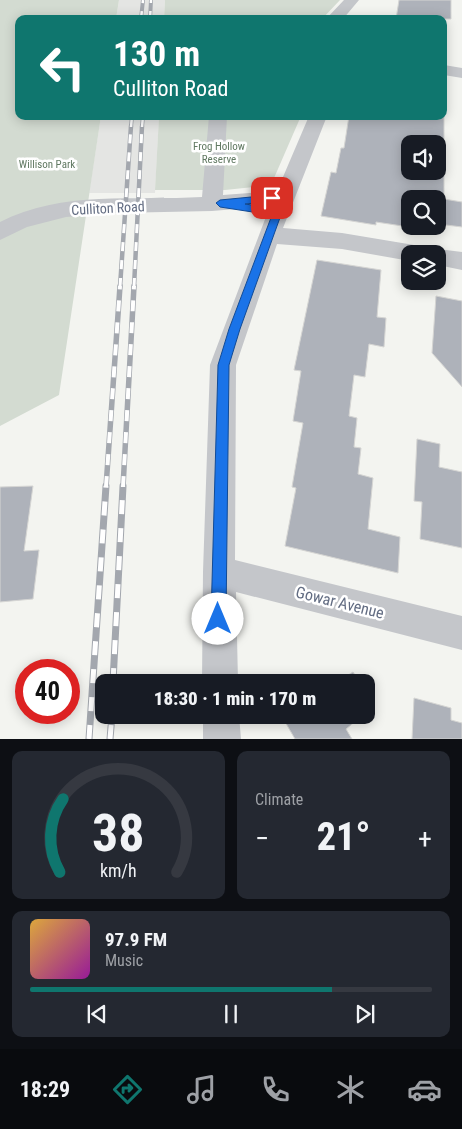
<!DOCTYPE html>
<meta charset="utf-8">
<style>
body{margin:0;font-family:"Roboto Condensed",sans-serif;background:#242831;color:#f1f3f6;height:100vh;display:flex;flex-direction:column;font-size:19px;white-space:nowrap}
*{box-sizing:border-box;margin:0}
p{font-size:16px;color:#9ea1a6}
.icon{flex:none;width:28px;height:28px;fill:none;stroke:currentColor;stroke-width:2;stroke-linecap:round;stroke-linejoin:round}
.map{position:relative;height:739px;overflow:hidden}
.details{display:flex;flex-direction:column;gap:12px;padding:12px;background:#0d0f14;flex:1}
.details>*{flex:none}
.hud{position:absolute;left:15px;top:15px;width:432px;height:105px;border-radius:10px;box-shadow:0 2px 12px #0003;background:#0f766e;color:#fff;overflow:hidden}
.controls{position:absolute;left:401px;top:135px;display:grid;gap:10px}
.controls a{display:grid;place-items:center;width:45px;height:45px;border-radius:10px;background:#171b24;box-shadow:0 2px 12px #0003;font-size:25px}
.speed{position:absolute;left:15px;top:659px;display:flex;gap:10px;font-size:25px;font-weight:700;text-align:center}
.speed>*{display:grid;place-content:center;width:65px;height:65px;border-radius:50%;background:#171b24;box-shadow:0 2px 12px #0003;line-height:1}
.speed .limit{border:8px solid #d22;background:#fff;color:#111}
.pin{position:absolute;display:grid;place-items:center;width:42px;height:42px;color:#fff;margin:-21px;border-radius:10px;box-shadow:0 2px 8px #0006}
.me{position:absolute;width:55px;margin:-28px;rotate:0deg;stroke-linejoin:round;filter:drop-shadow(0 0 4px #0008)}
.turn{display:flex;align-items:center;gap:18px;height:105px;padding:0 15px;font-size:22px}
.turn .icon{width:65px;height:65px;stroke-width:2.5}
.turn b{display:block;font-size:35px;line-height:42px}
.big{font-size:38px;font-weight:800;line-height:1.1}
.details .card{flex:1;display:flex;flex-direction:column;justify-content:center;gap:8px;min-width:0;padding:0 18px;border-radius:10px;background:#242831}
.details .dial{align-items:center;gap:0}
.dial svg{height:130px;overflow:visible;fill:none;stroke:#363941;stroke-width:7;stroke-linecap:round;text-anchor:middle}
.dial text{fill:#f1f3f6;stroke:none}
.song{display:flex;align-items:center;gap:15px}
.cover{width:60px;height:60px;border-radius:8px;background:linear-gradient(135deg,hsl(40 70% 55%),hsl(300 70% 35%))}
.played{height:5px;border-radius:2px;background:linear-gradient(90deg,#0f766e 75%,#363941 75%)}
.keys{display:flex;justify-content:space-around;direction:ltr}
.heat{display:flex;justify-content:space-between;align-items:center;font-size:28px;direction:ltr}
.details .tiles{flex:1;display:grid;gap:12px;grid-template-columns:1fr 1fr}
.card:last-child{grid-column:span 2}
.trip{position:absolute;left:95px;top:674px;width:280px;height:50px;border-radius:10px;background:#171b24;box-shadow:0 2px 12px #0003;font-weight:800;line-height:50px;text-align:center}
.tabs{display:flex;height:80px;justify-content:space-around;align-items:center;background:#090b0e;color:#9ea1a6}
.tabs .icon{width:35px;height:35px}
.tabs .current{color:#0f766e}
.tabs b{font-size:22px;color:#f1f3f6}
.map>svg:first-child{display:block}
</style>
<div class="map">
<svg width="462" height="739" viewBox="0 0 462 739">
<rect width="100%" height="100%" fill="#f3f4f0"/>
<path fill="#e4e5e3" d="M119 0H165L164 19H116Z
M101 116H159L155 193H89Z"/>
<path fill="#d3dbd1" d="M0 0H119L116 19H19V116H101L59 395 0 426Z
M165 0H340L322 19H164Z
M159 116H301L271 185 225 190H155Z"/>
<path fill="#aeb2ba" stroke="#d5d5d3" fill-rule="evenodd" d="M399 0H451V19H396Z
M349 116H444V199L462 202V227L438 224V199H410V226H436V231L376 222V225L321 216 331 172 336 173 341 148H344ZM410 144H438V171H410Z
M317 260 381 270 377 317 386 318 384 347 369 344 365 377 354 375 349 416 357 418 354 447 361 448 358 474 373 478 368 529 400 537 398 573 285 546 296 488 292 487 303 423 293 421 301 371 294 370Z
M436 296 462 301V387L432 353Z
M417 439 440 444 439 467 462 472V548L420 539 422 502 414 501Z
M33 486 24 551 39 550 33 599 0 602V487Z
M353 672 360 682H337Z
M414 698 451 708V720L462 723V739H412Z
M291 715H363L346 729 352 739H295L284 720Z"/>
<g fill="none" stroke-linecap="round" stroke-linejoin="round">
<path fill="#c4c6ca" fill-rule="evenodd" d="M344 0H359L343 19H326Z
M444 65 462 68V78L444 75Z
M209 116H227L223 195 277 191 309 116H327L283 228 342 233 420 246 428 248 430 251 438 249 462 252V270L438 265V254H410V261L342 249 277 244 236 365 235 560 462 616V650L236 592 238 682H202L203 572 210 365 270 206 212 211 116 213 66 217 27 227 0 240V222C62 190 135 201 202 197Z
M203 715H239L241 739H203Z"/>
<defs>
<path id="rail-far3" d="M141 19 143 0
M150 19 151 0
M131 127 132 116
M142 127 143 116"/>
<path id="rail-far2" d="M120 287 131 126
M134 287 142 126"/>
<path id="rail-far1" d="M106 487 120 286
M123 487 134 286"/>
<path id="rail" d="M113 682 123 486
M89 739 106 486
M110 739 112 715"/>
</defs>
<use href="#rail-far3" stroke="#a3a7ae" stroke-width="4"/>
<use href="#rail-far2" stroke="#a3a7ae" stroke-width="4.5"/>
<use href="#rail-far1" stroke="#a3a7ae" stroke-width="5.5"/>
<use href="#rail" stroke="#a3a7ae" stroke-width="7"/>
<use href="#rail-far3" stroke="#fff" stroke-width="2.5" stroke-dasharray="8" stroke-linecap="butt"/>
<use href="#rail-far2" stroke="#fff" stroke-width="3" stroke-dasharray="9" stroke-linecap="butt"/>
<use href="#rail-far1" stroke="#fff" stroke-width="4" stroke-dasharray="11" stroke-linecap="butt"/>
<use href="#rail" stroke="#fff" stroke-width="5" stroke-dasharray="14" stroke-linecap="butt"/>
</g>
<path fill="#1a73e8" stroke="#114b97" d="M272 195 276 196V201L245 204 278 209 282 212 240 329 229 365 226 619 224 625 218 627 213 625 211 619 218 365 229 329 272 215 220 207 216 203 220 200Z"/>
<g text-anchor="middle" stroke-width="5" stroke-linejoin="round" paint-order="stroke">
<g font-size="11" fill="#617962" stroke="#fff">
<text x="219" y="150">Frog Hollow<tspan x="219" dy="13">Reserve</tspan></text>
<text x="47" y="168">Willison Park</text>
</g>
<g font-size="14" fill="#626c82" stroke="#fff">
<text transform="translate(108 208) rotate(-3)" y="5">Culliton Road</text>
</g>
<g font-size="16" fill="#626c82" stroke="#fff">
<text transform="translate(340 602) rotate(14)" y="6">Gowar Avenue</text>
</g>
</g>
</svg>
<div class="controls">
<a><svg class="icon" aria-label="sound" viewBox="0 0 24 24"><path d="M4 9h4l5-4v14l-5-4H4zM17 9q2 3 0 6"/></svg></a>
<a><svg class="icon" aria-label="search" viewBox="0 0 24 24"><circle cx="10" cy="10" r="6"/><path d="M15 15l6 6"/></svg></a>
<a><svg class="icon" aria-label="layers" viewBox="0 0 24 24"><path d="M12 4l9 5-9 5-9-5zM3 14l9 5 9-5"/></svg></a>
</div>
<div class="speed"><div class="limit">40</div></div>
<div class="pin" style="left:272px;top:198px;background:#d93025"><svg class="icon" aria-label="arrive" viewBox="0 0 24 24"><path d="M6 21V4h12l-3 4 3 4H6"/></svg></div>
<svg class="me" style="left:218px;top:619px" viewBox="-20 -20 40 40"><circle r="19" fill="#fff"/><path d="M0-13L10 11 0 6-10 11z" fill="#1a73e8"/></svg>
<div class="trip">18:30 · 1 min · 170 m</div>
<div class="hud">
<div class="turn"><svg class="icon" aria-label="left" viewBox="0 0 24 24"><path d="M17 20v-9H6M10 6l-5 5 5 5"/></svg><div><b>130 m</b>Culliton Road</div></div>
</div>
</div>
<section class="details">
<div class="tiles">
<div class="card dial"><svg viewBox="0 0 100 80">
<path d="M14 69A42 42 0 1 1 86 69"/>
<path d="M14 69A42 42 0 0 1 16 24" stroke="#0f766e"/>
<text x="50" y="56" font-size="32" font-weight="700">38</text>
<text x="50" y="72" font-size="11">km/h</text>
</svg></div>
<div class="card"><p>Climate</p>
<div class="heat"><a>−</a><b class="big">21°</b><a>+</a></div>
</div>
<div class="card">
<div class="song"><i class="cover"></i><div><b>97.9 FM</b><p>Music</p></div></div>
<div class="played"></div>
<div class="keys"><svg class="icon" aria-label="previous" viewBox="0 0 24 24"><path d="M18 5L8 12l10 7zM5 5v14"/></svg><svg class="icon" aria-label="pause" viewBox="0 0 24 24"><path d="M8 5v14M16 5v14"/></svg><svg class="icon" aria-label="next" viewBox="0 0 24 24"><path d="M6 5l10 7-10 7zM19 5v14"/></svg></div>
</div>
</div>
</section>
<nav class="tabs">
<b>18:29</b>
<svg class="icon current" aria-label="directions" viewBox="0 0 24 24"><path d="M12 3l9 9-9 9-9-9zM9 14v-3h6M13 9l2 2-2 2"/></svg>
<svg class="icon" aria-label="music" viewBox="0 0 24 24"><path d="M9 18V5l10-2v13"/><circle cx="6" cy="18" r="3"/><circle cx="16" cy="16" r="3"/></svg>
<svg class="icon" aria-label="phone" viewBox="0 0 24 24"><path d="M5 4h4l2 5-3 2q2 4 5 5l2-3 5 2v4C11 20 4 13 5 4z"/></svg>
<svg class="icon" aria-label="climate" viewBox="0 0 24 24"><path d="M12 3v18M4 7l16 10M4 17L20 7"/></svg>
<svg class="icon" aria-label="car" viewBox="0 0 24 24"><path d="M5 17H2v-5l4-1 3-4h7l3 4 3 1v5h-3M9 17h6M6 11h13"/><circle cx="7" cy="17" r="2"/><circle cx="17" cy="17" r="2"/></svg>
</nav>
